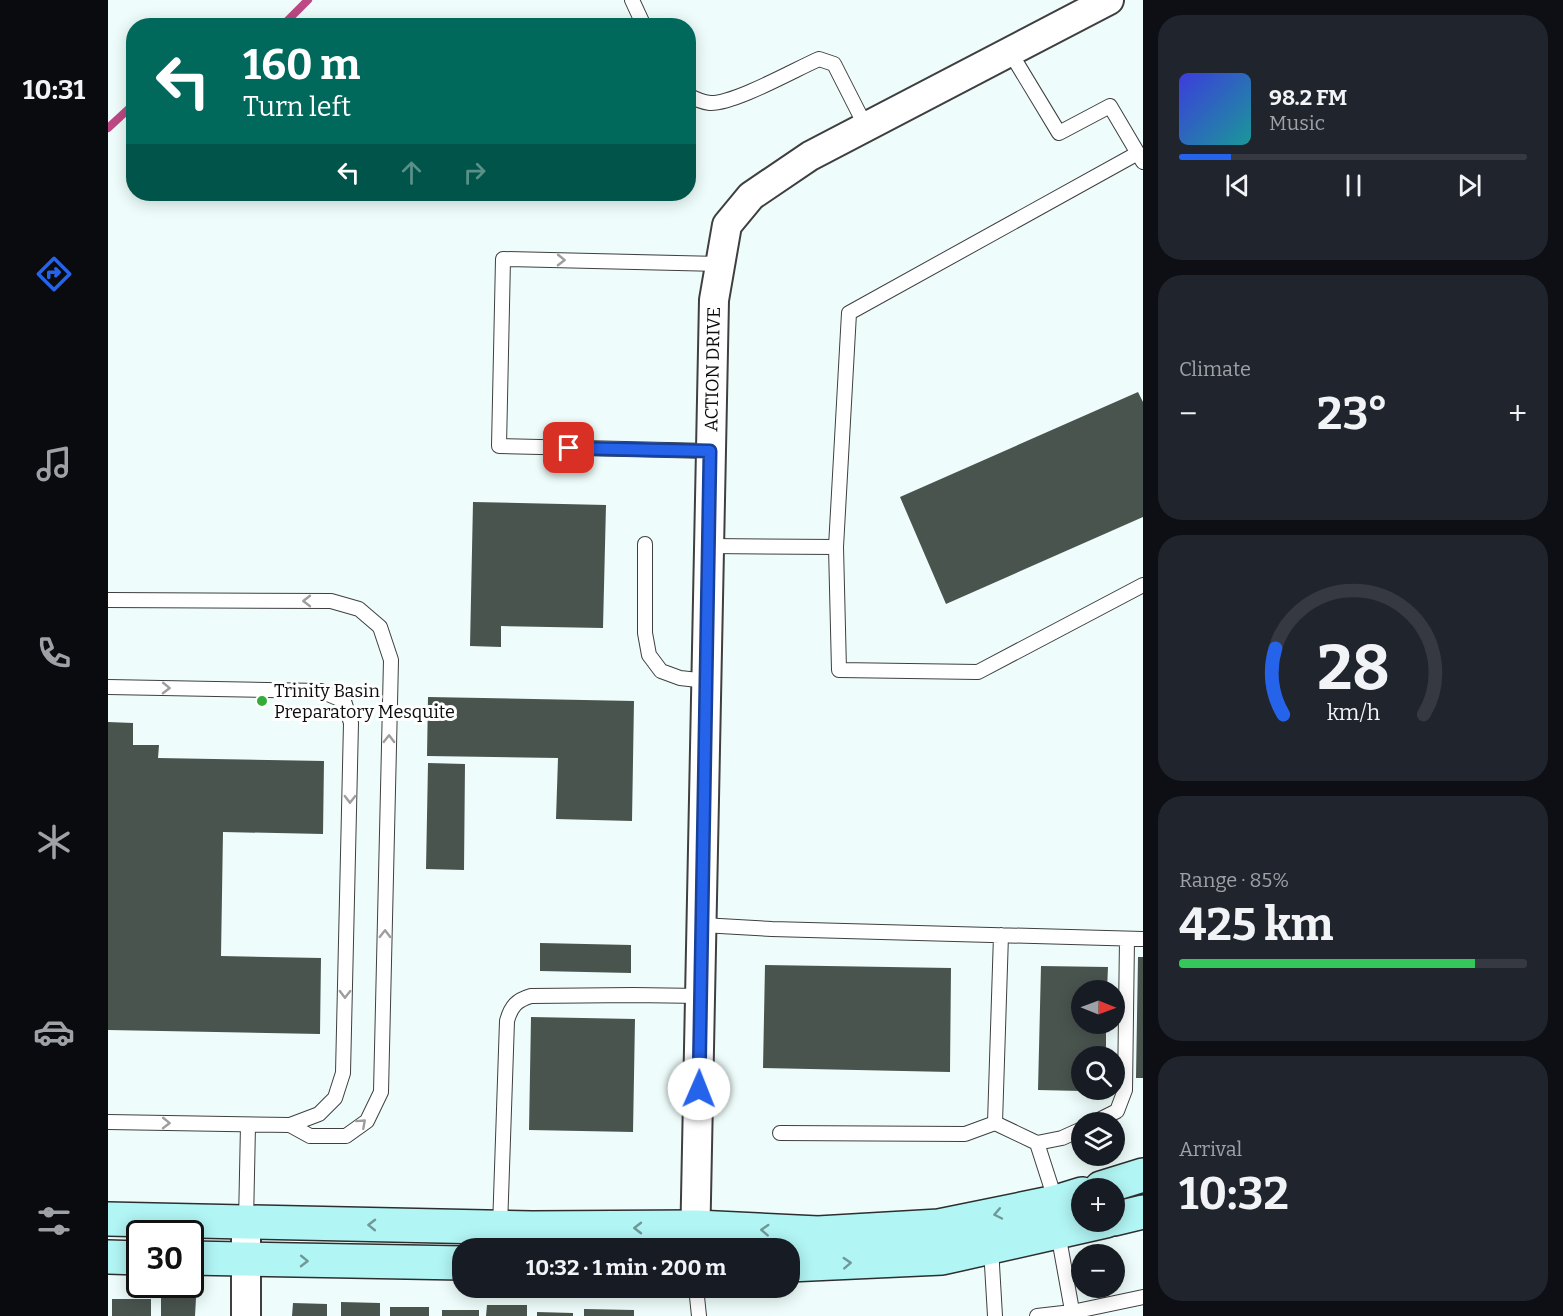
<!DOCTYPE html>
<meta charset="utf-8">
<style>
body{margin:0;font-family:Bitter,serif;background:#20242c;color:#f1f3f6;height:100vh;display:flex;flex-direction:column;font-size:22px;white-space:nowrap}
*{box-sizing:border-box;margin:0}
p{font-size:20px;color:#9ea1a6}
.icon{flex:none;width:33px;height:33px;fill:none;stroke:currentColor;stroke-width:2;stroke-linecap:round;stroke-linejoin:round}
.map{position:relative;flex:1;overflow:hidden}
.side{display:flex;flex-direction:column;gap:15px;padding:15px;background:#0d0f14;width:420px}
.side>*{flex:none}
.guide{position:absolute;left:18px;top:18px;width:570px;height:183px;border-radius:24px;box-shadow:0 3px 15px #0003;background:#00695c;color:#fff;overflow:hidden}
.needle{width:39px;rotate:91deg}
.controls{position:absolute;left:963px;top:980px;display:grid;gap:12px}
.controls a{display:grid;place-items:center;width:54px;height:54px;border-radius:50%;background:#171b24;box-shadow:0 3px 15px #0003;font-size:30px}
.speed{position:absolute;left:18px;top:1220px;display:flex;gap:12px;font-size:30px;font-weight:700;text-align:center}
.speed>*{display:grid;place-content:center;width:78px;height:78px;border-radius:50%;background:#171b24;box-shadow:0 3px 15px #0003;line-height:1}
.speed .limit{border:3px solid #111;border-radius:9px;background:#fff;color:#111}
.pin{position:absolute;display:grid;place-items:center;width:51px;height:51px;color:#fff;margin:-26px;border-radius:12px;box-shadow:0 3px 9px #0006}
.me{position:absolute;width:66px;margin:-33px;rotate:1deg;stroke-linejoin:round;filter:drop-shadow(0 0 4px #0008)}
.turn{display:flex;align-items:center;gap:21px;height:126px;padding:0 18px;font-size:27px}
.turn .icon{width:78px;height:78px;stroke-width:2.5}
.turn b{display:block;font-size:42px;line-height:51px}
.lanes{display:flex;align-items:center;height:57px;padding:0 18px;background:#0003;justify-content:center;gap:30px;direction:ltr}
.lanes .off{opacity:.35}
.big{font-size:45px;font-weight:700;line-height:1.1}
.side .widget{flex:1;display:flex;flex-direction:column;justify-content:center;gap:9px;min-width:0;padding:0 21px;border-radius:24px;background:#20242c}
.side .dial{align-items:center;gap:0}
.dial svg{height:156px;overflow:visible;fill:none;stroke:#363941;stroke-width:7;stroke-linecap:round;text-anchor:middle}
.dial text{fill:#f1f3f6;stroke:none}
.song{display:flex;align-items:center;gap:18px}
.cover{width:72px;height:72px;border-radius:9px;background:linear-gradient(135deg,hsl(240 70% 55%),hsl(180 70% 35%))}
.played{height:6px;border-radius:3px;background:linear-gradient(90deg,#2563eb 15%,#363941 15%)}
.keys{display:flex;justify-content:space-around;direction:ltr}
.heat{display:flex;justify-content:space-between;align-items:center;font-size:33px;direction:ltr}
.charge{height:9px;border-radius:4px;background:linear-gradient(90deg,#34c759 85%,#363941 0)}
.trip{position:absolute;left:344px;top:1238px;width:348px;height:60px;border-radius:24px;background:#171b24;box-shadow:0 3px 15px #0003;font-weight:700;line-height:60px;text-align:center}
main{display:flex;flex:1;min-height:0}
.tab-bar{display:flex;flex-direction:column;width:108px;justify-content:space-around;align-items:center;background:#090b0e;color:#9ea1a6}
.tab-bar .icon{width:42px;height:42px}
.tab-bar .active{color:#2563eb}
.tab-bar b{font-size:27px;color:#f1f3f6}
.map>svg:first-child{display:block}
</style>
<main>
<nav class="tab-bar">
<b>10:31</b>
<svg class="icon active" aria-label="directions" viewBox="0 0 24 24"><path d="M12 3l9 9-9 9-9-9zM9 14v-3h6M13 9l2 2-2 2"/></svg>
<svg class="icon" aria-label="music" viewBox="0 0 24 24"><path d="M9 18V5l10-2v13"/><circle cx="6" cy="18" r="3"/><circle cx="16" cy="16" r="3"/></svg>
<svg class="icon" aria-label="phone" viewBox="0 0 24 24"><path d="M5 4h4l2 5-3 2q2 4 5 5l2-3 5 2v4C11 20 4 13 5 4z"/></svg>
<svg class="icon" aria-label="climate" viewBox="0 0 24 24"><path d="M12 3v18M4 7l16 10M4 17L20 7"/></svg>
<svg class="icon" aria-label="car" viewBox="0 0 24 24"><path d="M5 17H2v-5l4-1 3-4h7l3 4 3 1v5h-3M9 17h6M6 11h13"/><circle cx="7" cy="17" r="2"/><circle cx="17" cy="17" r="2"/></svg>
<svg class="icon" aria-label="filters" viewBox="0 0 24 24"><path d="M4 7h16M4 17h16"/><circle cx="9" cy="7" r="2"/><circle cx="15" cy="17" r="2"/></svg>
</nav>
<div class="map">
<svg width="1035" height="1316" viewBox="0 0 1035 1316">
<rect width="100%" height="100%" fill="#eefdfb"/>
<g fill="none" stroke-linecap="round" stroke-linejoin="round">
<path stroke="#bd4883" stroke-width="8" d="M174 26 200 0
M0 128 26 104"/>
</g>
<path fill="#4a544f" d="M356 20 502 22V26H356Z
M1030 392 1035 402V517L838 604 792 497Z
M365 502 498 505 495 628 393 626V647L362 646Z
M320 697 526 701 524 821 448 819 450 758 319 756Z
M0 722 25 723V745H51L50 758 216 761 215 834 115 832 113 956 213 958 212 1034 0 1030Z
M320 763 357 764 356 870 318 869Z
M432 943 523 945V973L432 971Z
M1030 957H1035V1078H1028Z
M657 965 843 968 842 1072 655 1068Z
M933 966 1000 967 999 990H974V1023H998V1056H974V1091L930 1090Z
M423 1017 527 1019 525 1132 421 1130Z
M53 1298H88L87 1316H53Z
M4 1299H43V1316H4Z
M233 1302 272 1303V1316H233Z
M185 1303 219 1304V1316H184Z
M379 1305H419V1316H378Z
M282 1307H321V1316H282Z
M476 1309 526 1310V1316H476Z
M334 1310H371V1316H334Z
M429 1312 465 1313V1316H429Z"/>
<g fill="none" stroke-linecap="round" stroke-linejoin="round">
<defs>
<path id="lane" d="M524 0 536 26
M902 52 951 133 1002 106 1035 162
M580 95C587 99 594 102 602 103 626 104 686 70 711 59L726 64 758 127
M602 451 391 446 395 259 612 264
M537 544V633L541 655 553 671 572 678 599 681
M601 546 728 547 741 313 1030 153
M728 547 731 670 870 672 1035 585
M0 600 223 601 251 609 272 627 283 660 273 1092 259 1121 238 1136H202L182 1125
M0 687 213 691 236 701 243 723 235 1073 227 1098 211 1114 182 1125 0 1122
M594 925 664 929 1035 939
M893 935 887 1123 929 1143 948 1202
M987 1122 1009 1111 1017 1090 1019 939
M672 1133 857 1134 887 1123
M929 1143 954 1138 974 1129
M138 1222 140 1125
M392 1227 399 1021C403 1006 409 1000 423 996L525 995 593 996
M950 1233 965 1316
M883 1248 887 1316
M588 1287 591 1316
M929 1316 964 1312 1035 1297"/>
<g id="street">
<path id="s1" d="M587 1248 606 300 619 225 643 196 702 156 1001 0"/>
<path d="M138 1316V1222"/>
</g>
<path id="secondary" d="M993 1188 1035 1175
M0 1219 424 1228 588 1227 710 1233 831 1226 948 1202 974 1194
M1006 1219 1035 1212
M0 1257 32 1258
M82 1258 354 1263
M681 1265 834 1258 998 1221"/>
</defs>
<use href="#lane" stroke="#3f3f3f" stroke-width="16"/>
<use href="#street" stroke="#3f3f3f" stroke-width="32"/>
<use href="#secondary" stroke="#2e2e2e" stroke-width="36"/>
<use href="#lane" stroke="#fff" stroke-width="14"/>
<use href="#street" stroke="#fff" stroke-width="28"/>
<use href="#secondary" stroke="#b1f5f4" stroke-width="33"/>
</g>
<defs><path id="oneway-chevron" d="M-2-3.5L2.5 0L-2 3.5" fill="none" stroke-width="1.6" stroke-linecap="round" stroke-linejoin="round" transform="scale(1.5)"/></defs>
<g stroke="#9e9e9e">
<use href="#oneway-chevron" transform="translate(453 260) rotate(1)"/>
<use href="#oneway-chevron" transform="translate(199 601) rotate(-180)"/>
<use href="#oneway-chevron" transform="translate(58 688) rotate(1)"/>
<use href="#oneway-chevron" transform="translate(281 739) rotate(-89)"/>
<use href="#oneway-chevron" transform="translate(242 799) rotate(91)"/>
<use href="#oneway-chevron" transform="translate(277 934) rotate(-89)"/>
<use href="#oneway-chevron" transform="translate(237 994) rotate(91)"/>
<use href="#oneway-chevron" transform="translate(58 1123) rotate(1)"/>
<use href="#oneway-chevron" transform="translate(254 1123) rotate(-42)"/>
</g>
<g stroke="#6f9897">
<use href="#oneway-chevron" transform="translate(890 1214) rotate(168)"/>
<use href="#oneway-chevron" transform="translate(264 1225) rotate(-179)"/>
<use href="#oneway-chevron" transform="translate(530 1228) rotate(180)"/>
<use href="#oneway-chevron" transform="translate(657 1230) rotate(-177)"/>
<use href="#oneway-chevron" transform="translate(196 1261) rotate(1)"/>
<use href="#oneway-chevron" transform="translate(739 1263) rotate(-3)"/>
</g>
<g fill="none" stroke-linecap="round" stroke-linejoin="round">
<defs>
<path id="route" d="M461 448 602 451 591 1089"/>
</defs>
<use href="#route" stroke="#184099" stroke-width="15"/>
<use href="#route" stroke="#2563eb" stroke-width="10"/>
</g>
<circle fill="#35ac3a" stroke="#fff" stroke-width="2" cx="154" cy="701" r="6"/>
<g text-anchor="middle" stroke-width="6" stroke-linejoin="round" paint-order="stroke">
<g font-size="18" fill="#0c0c0c" stroke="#fff">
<text dy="6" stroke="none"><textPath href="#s1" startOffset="879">ACTION DRIVE</textPath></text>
</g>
<g font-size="18" fill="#0c0c0c" stroke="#fff" text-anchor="start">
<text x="166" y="697">Trinity Basin<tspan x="166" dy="21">Preparatory Mesquite</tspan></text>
</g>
</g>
</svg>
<div class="controls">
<a><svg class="needle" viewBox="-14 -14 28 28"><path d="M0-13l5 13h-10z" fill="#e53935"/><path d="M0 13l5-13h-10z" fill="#9ea1a6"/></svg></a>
<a><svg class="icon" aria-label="search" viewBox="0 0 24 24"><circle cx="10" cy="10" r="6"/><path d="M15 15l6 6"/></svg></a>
<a><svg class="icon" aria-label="layers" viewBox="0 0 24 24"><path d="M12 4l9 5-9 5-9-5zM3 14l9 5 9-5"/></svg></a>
<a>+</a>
<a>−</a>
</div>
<div class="speed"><div class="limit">30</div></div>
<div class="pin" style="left:461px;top:448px;background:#d93025"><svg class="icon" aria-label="arrive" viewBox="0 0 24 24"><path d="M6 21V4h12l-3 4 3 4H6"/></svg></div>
<svg class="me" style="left:591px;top:1089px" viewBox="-20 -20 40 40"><circle r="19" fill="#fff"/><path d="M0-13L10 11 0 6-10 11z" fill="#2563eb"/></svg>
<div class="trip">10:32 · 1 min · 200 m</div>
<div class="guide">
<div class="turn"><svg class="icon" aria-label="left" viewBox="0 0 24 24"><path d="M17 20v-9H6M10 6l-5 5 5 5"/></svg><div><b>160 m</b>Turn left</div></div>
<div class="lanes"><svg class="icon" aria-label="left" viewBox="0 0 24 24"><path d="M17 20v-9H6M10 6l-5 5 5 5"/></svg><svg class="icon off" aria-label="ahead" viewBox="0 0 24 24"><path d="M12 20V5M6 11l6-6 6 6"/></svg><svg class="icon off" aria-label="right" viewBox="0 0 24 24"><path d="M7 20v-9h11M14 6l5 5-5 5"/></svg></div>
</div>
</div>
<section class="side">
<div class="widget">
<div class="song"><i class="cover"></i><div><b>98.2 FM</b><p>Music</p></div></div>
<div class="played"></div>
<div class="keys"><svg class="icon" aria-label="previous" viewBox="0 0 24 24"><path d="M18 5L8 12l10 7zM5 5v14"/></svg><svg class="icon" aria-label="pause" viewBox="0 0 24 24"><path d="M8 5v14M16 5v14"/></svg><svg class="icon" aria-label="next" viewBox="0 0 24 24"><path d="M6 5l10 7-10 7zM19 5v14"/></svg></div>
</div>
<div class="widget"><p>Climate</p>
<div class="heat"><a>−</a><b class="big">23°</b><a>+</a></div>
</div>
<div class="widget dial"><svg viewBox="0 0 100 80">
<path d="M14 69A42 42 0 1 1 86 69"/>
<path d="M14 69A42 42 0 0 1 10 35" stroke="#2563eb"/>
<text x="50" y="56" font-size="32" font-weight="700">28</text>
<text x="50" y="72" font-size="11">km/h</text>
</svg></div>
<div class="widget"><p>Range · 85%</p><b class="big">425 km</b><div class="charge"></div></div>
<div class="widget"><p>Arrival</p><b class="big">10:32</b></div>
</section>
</main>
